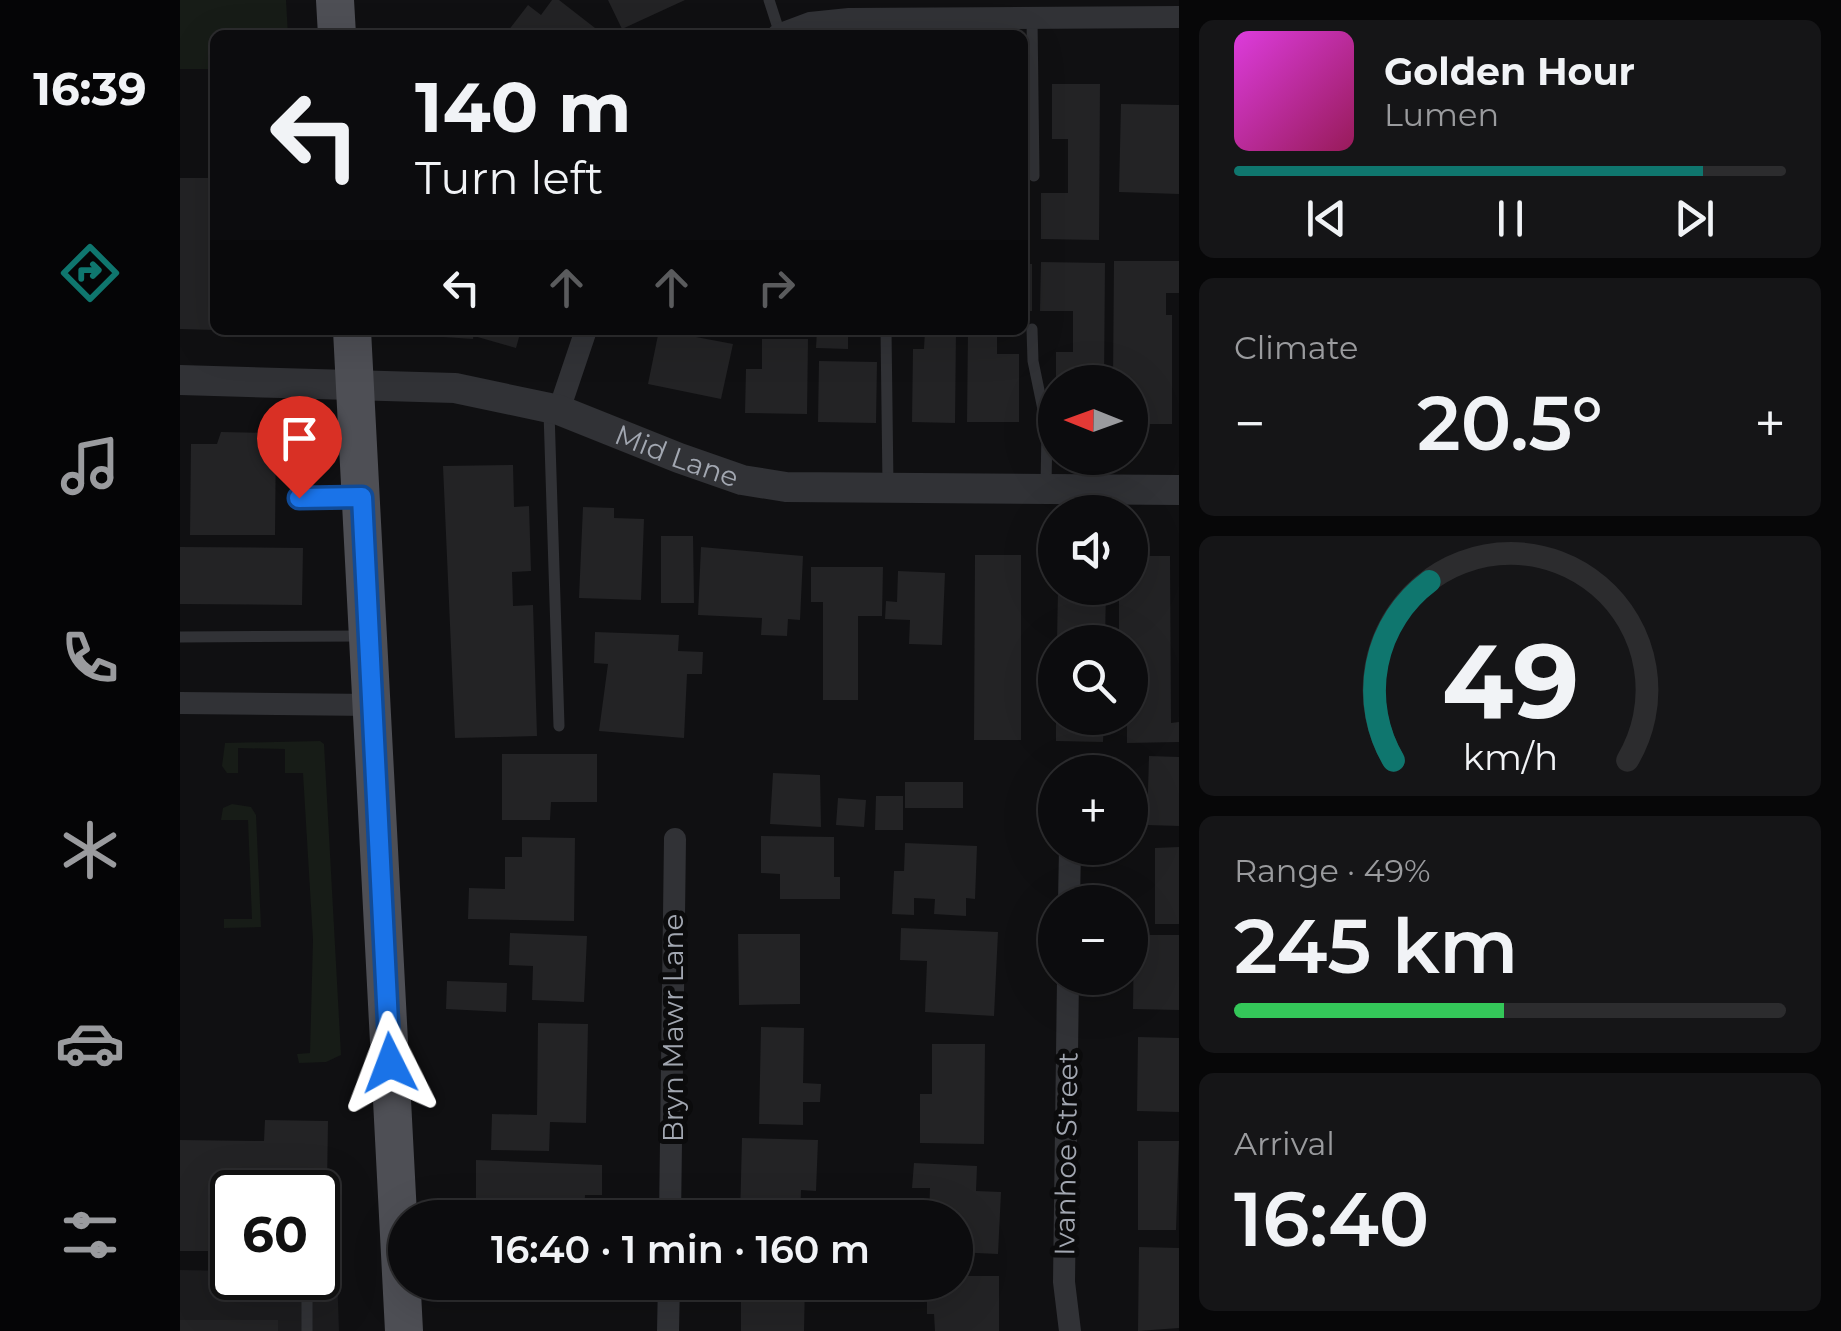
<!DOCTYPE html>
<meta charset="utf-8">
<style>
body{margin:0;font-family:Montserrat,sans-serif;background:#151517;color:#f1f3f6;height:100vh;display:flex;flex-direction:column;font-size:38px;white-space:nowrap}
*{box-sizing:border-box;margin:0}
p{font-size:32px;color:#9a9b9e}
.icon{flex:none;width:55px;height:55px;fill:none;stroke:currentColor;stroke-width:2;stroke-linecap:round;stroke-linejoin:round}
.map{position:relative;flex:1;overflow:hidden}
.details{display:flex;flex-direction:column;gap:20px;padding:20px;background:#070708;width:662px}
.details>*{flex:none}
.guide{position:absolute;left:30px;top:30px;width:818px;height:305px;border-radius:15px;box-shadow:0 10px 40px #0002,0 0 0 2px #2c2c2e;background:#0c0c0e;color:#f1f3f6;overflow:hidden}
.needle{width:65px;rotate:271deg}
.tools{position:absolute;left:858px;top:365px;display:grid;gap:20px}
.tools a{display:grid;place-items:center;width:110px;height:110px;border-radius:50%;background:#0c0c0e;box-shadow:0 10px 40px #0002,0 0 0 2px #2c2c2e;font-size:50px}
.speed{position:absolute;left:30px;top:1170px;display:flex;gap:20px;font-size:50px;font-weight:700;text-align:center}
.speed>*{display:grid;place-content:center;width:130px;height:130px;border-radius:50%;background:#0c0c0e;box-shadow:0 10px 40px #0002,0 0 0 2px #2c2c2e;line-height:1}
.speed .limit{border:5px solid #111;border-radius:15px;background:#fff;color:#111}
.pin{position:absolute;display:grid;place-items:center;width:85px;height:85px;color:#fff;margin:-102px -42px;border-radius:50% 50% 50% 0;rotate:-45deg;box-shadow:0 0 10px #0007}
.pin .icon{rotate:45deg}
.me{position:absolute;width:110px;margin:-55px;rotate:357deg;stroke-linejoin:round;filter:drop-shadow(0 0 8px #0008)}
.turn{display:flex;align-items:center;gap:35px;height:210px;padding:0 40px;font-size:45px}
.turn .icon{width:130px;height:130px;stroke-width:2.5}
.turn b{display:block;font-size:70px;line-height:85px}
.lanes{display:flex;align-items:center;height:95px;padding:0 40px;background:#0003;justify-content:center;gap:50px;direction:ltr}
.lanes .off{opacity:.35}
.big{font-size:75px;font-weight:600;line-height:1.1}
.details .widget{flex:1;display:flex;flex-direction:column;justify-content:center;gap:15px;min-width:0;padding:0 35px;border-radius:15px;background:#151517}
.details .dial{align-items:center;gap:0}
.dial svg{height:260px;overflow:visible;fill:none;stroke:#2c2c2e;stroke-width:7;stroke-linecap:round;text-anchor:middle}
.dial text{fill:#f1f3f6;stroke:none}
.song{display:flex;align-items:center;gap:30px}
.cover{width:120px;height:120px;border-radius:15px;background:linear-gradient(135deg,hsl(300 70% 55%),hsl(330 70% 35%))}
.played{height:10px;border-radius:5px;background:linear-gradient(90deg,#0f766e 85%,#2c2c2e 85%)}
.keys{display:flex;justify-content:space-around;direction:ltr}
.heat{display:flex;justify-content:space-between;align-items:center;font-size:55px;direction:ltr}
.charge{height:15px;border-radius:8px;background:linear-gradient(90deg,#34c759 49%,#2c2c2e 0)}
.trip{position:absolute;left:208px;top:1200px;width:585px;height:100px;border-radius:50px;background:#0c0c0e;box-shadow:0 10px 40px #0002,0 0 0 2px #2c2c2e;font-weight:600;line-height:100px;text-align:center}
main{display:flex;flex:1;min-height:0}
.menu{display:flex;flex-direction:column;width:180px;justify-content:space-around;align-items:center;background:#050506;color:#9a9b9e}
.menu .icon{width:70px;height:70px}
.menu .selected{color:#0f766e}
.menu b{font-size:45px;color:#f1f3f6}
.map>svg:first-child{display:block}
</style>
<main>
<nav class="menu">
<b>16:39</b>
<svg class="icon selected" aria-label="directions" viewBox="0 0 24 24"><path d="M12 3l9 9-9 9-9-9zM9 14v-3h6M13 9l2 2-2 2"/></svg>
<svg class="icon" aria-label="music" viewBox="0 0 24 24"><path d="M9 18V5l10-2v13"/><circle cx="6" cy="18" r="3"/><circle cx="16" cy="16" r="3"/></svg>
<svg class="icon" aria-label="phone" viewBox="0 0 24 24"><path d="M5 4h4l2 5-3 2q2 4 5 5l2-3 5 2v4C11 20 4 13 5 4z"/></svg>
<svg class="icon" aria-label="climate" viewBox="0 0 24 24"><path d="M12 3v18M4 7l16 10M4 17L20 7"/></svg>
<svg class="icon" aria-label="car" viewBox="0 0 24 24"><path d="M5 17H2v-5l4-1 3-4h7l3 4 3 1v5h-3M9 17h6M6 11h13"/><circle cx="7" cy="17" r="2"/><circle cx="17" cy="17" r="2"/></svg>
<svg class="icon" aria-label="filters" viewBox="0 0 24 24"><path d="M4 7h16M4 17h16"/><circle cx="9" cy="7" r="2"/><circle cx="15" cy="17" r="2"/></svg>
</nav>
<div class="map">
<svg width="999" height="1331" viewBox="0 0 999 1331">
<rect width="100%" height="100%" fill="#101012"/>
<path fill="#1c1c1e" d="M0 1270 52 1271V1278H138V1272L157 1273 159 1331H0Z"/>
<path fill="#171c17" d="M0 0H106L108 35H35V69H0Z
M140 741 144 744 161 1055 146 1062 119 1063 117 1054 130 1053 133 940 123 773H105V749L58 748V773H47L42 766 45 743Z
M52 804 71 807 76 815 81 927 44 928V919H72L68 820H41L43 808Z"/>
<path fill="#232325" d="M372 0H379L424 35H325L348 5 361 15Z
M428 0H505L442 29Z
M872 84H920L919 240 861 239V193H888V139H872Z
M941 104 999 105V194L939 192Z
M0 178H35V330L0 329Z
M842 194H850V240H842Z
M934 261H999V293H986V315H992V424H950V382H933Z
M861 262 925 263 924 382H876V352H893V311H860Z
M842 264H852V311H842Z
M250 330H294L293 339 249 336Z
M296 330H341L336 348 294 336Z
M479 330 553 344 541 399 468 384Z
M637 330H668V349L636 348Z
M745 330H776L775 423 732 422 733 349H744Z
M788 330H817V354H839V422H787Z
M582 339H628L627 414 565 413 566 369H582Z
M639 361 697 362 696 423 638 422Z
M41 432 96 433 95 535H10L11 444H37Z
M333 465 334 507 349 506 351 571 332 572 333 606 353 605 357 736 275 738 263 466Z
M403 507 434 508V518L464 519 461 600 399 598Z
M481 536H513L514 603H481Z
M0 547 123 548 122 605 0 604Z
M521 547 623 556 620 620 608 619 607 636 581 635 582 618 518 615Z
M795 555H841V740H794Z
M950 556H990L991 723 999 722V742L947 743V725H939V718H950V642H939V588H950Z
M631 567H703L702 616H678V700H643V602H631Z
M718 571 765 573 762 645 729 644 730 620 705 619 706 601 717 602Z
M878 588H926L925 642H877Z
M415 632 499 635 498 651 523 652 522 674H507L504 738 419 731 428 664 414 663Z
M876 718H924L923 742 876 741Z
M322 754H417V802H371L370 820H322Z
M969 756 999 757V826L967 825Z
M593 773 640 775 641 827 590 824Z
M725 782H783V808H725Z
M696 796H723V830H695Z
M658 798 686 800 684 827 656 825Z
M581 836 654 837V877H660V899H600V874L581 873Z
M342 837 395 838 394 921 288 919 289 888 325 889V857H342Z
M725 843 797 846 795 899 786 898V916L754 914 755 899 734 898V915L712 914 714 871H724Z
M999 847V924H975V848Z
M721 928 818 932 814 1016 745 1012 747 961 720 960Z
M330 933 407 936 404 1002 352 1000 353 966 329 965Z
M558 934H620V1004L559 1005Z
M954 935H999V1010L953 1009Z
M267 981 327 983 326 1012 266 1009Z
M358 1023 408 1024 406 1123 370 1122 369 1151 311 1150 312 1114 357 1115Z
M581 1027 624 1028 623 1083 641 1084 640 1102H623V1125L579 1124Z
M958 1037 999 1038V1112L957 1111Z
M752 1044H805L804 1144 740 1143V1094H752Z
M85 1120 148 1121 146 1252H138V1192H52V1251H0V1140L84 1141Z
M562 1138 638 1140 636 1191 621 1190 620 1218H560Z
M958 1141H999L996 1230H958Z
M296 1160 422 1165V1195H405L404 1218H349V1208L296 1207Z
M734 1163 797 1166 796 1191 821 1192 818 1254 775 1252V1218H749L750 1188H732Z
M959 1247 999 1248V1328L958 1331Z
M775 1276H819V1331H755L754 1314H747V1282H775Z
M561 1282H625L624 1331H561Z
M0 1320H98V1331H0Z"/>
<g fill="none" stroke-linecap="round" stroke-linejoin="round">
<path stroke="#313236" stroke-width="11" d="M589 0 600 34
M852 18 854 176
M852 329 853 361 867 429 866 486
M706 330 708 486
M369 412 379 726
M119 498 177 497
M0 637 184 636
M127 1296V1331"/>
<path stroke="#313236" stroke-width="22" d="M598 35 630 23 669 19 999 17
M379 410 406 330
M0 703 192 705
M889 902 890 848
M888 978 884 1282 890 1331
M490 1218 495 839
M488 1331 489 1282"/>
<path stroke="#313236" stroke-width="30" id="s1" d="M0 380 275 388 379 410 499 458 562 480 606 487 999 490"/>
<path stroke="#4e4f55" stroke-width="38" d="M155 0 157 35
M172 330 224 1331"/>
</g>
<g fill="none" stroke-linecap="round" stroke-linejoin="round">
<defs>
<path id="route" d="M119 498 182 497 210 1063"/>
</defs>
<use href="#route" stroke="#114b97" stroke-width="25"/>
<use href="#route" stroke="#1a73e8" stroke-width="18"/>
</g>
<g text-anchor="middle" stroke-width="10" stroke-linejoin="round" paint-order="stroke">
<g font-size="28" fill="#a2a7b1" stroke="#0b0b0c">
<text dy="10" stroke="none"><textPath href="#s1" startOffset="508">Mid Lane</textPath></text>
<text transform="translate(493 1028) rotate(-90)" y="10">Bryn Mawr Lane</text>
<text transform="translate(886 1154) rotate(-89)" y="10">Ivanhoe Street</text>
</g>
</g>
</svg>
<div class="tools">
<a><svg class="needle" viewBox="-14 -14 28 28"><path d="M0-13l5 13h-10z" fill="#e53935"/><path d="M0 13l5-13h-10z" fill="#9a9b9e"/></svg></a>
<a><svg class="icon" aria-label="sound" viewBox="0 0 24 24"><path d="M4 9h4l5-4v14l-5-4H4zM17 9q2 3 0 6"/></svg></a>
<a><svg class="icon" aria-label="search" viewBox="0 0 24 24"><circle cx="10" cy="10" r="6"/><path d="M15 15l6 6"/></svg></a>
<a>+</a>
<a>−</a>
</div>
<div class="speed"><div class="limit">60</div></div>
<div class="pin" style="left:119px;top:498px;background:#d93025"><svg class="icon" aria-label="arrive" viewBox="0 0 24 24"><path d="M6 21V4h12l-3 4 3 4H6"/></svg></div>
<svg class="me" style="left:210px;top:1063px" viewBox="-20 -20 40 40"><path d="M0-17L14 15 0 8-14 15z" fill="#1a73e8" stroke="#fff" stroke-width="4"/></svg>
<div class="trip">16:40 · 1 min · 160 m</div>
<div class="guide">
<div class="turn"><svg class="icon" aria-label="left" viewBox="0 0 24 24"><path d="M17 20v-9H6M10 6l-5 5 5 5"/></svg><div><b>140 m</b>Turn left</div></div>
<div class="lanes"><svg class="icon" aria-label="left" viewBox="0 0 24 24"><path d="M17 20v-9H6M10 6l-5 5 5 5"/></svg><svg class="icon off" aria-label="ahead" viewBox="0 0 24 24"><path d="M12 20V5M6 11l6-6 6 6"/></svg><svg class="icon off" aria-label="ahead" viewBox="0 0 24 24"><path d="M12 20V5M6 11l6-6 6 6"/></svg><svg class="icon off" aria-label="right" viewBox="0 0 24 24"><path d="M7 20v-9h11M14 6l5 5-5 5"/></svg></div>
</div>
</div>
<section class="details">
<div class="widget">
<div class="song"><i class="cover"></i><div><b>Golden Hour</b><p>Lumen</p></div></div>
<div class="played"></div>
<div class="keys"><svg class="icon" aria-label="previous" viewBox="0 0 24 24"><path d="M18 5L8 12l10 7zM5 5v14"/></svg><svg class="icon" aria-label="pause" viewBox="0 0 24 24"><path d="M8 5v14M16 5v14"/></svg><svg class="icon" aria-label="next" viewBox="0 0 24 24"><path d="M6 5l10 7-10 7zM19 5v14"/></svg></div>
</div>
<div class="widget"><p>Climate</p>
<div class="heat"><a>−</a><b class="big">20.5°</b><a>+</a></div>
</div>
<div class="widget dial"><svg viewBox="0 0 100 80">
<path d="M14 69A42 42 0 1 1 86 69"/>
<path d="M14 69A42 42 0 0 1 25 14" stroke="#0f766e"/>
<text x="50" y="56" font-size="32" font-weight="700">49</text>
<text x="50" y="72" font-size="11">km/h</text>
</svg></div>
<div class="widget"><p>Range · 49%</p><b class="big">245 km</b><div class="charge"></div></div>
<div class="widget"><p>Arrival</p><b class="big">16:40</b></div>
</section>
</main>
